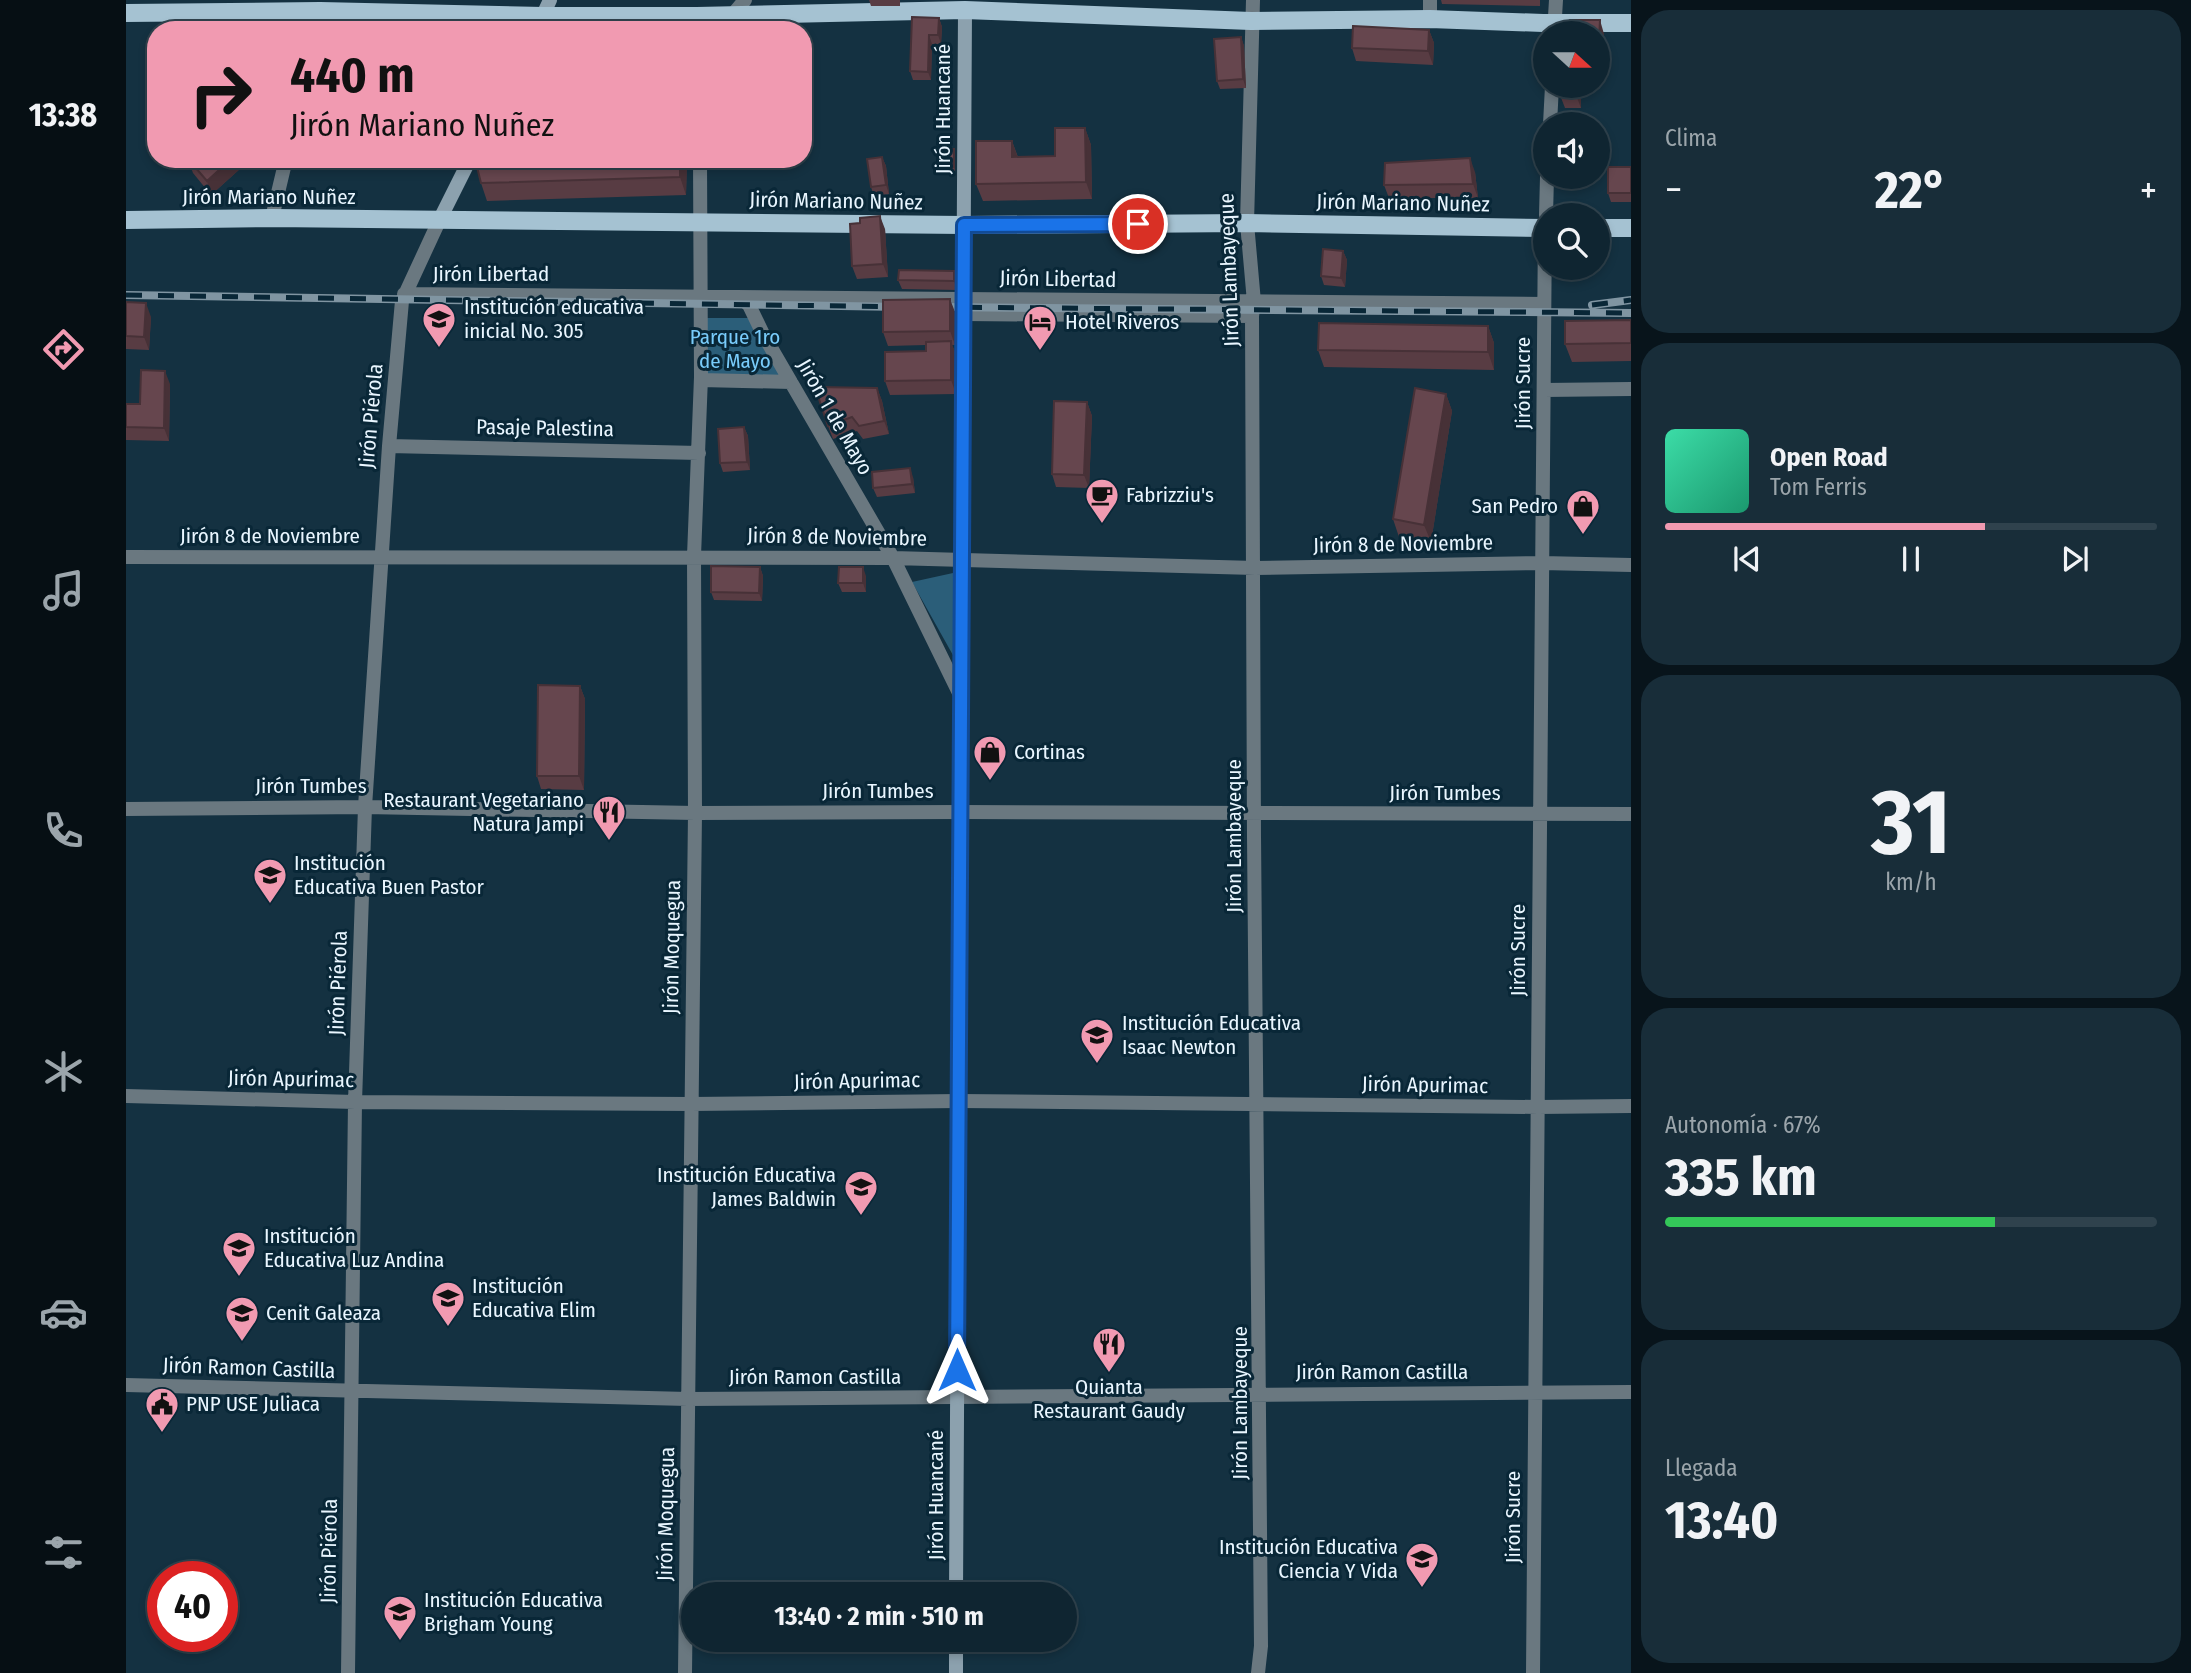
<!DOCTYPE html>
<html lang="es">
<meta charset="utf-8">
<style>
body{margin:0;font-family:"Fira Sans Condensed",sans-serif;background:#182d39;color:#f1f3f6;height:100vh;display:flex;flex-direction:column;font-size:26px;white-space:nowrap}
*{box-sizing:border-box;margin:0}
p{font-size:23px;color:#9ba5ab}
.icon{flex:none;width:38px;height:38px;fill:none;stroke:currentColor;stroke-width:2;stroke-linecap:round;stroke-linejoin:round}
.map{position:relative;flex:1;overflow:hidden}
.drawer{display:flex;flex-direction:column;gap:10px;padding:10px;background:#08141b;width:560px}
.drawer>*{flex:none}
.hud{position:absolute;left:21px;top:21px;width:665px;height:147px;border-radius:28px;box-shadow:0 4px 10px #0003,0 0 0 2px #2f424d;background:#f19ab1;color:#111;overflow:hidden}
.needle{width:46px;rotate:111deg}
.controls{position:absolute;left:1407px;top:21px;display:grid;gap:14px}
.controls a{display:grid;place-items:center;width:77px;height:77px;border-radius:50%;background:#0f2531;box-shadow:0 4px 10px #0003,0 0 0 2px #2f424d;font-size:35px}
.speed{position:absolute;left:21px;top:1561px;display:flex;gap:14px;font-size:35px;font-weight:700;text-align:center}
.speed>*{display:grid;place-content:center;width:91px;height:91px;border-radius:50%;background:#0f2531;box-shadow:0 4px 10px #0003,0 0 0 2px #2f424d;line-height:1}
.speed .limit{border:10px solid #d22;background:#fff;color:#111}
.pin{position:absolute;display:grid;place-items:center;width:60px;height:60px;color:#fff;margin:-30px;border:4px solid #fff;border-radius:50%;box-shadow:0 2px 7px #0007}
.me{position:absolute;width:77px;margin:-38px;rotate:0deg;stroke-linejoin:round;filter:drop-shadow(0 0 5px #0008)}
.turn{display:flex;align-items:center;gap:24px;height:147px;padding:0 28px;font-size:32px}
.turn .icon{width:91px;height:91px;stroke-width:2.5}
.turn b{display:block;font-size:49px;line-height:60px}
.big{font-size:52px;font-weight:700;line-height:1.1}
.drawer .card{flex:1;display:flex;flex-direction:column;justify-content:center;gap:10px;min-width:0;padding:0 24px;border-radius:28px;background:#182d39}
.drawer .dial{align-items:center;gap:0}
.dial b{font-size:91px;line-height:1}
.song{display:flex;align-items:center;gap:21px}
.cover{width:84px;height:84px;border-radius:10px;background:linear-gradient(135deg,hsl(160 70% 55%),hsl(160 70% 35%))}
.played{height:7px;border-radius:4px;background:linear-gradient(90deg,#f19ab1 65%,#2f424d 65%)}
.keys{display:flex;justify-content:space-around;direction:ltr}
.heat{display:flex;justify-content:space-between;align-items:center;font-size:38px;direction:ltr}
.charge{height:10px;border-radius:5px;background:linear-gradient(90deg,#34c759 67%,#2f424d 0)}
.trip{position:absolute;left:555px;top:1582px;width:396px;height:70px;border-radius:35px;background:#0f2531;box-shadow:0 4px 10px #0003,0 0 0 2px #2f424d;font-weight:700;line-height:70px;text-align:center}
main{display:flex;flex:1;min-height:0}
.tabs{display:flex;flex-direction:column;width:126px;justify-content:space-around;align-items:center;background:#060f14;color:#9ba5ab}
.tabs .icon{width:49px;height:49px}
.tabs .selected{color:#f19ab1}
.tabs b{font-size:32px;color:#f1f3f6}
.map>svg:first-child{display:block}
</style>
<main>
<nav class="tabs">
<b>13:38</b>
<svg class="icon selected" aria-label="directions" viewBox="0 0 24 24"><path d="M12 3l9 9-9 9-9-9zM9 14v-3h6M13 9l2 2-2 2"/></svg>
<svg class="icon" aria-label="music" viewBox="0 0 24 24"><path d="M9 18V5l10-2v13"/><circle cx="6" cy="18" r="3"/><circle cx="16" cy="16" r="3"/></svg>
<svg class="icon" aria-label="phone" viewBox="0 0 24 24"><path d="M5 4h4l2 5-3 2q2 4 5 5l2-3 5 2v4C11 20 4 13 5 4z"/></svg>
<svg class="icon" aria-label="climate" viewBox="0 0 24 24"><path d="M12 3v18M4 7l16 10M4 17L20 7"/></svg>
<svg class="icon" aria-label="car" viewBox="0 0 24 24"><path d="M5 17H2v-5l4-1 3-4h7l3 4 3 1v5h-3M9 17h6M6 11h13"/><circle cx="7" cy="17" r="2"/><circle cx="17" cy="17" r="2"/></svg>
<svg class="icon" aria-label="filters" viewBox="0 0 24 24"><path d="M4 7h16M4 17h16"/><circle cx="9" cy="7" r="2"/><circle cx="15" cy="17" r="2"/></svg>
</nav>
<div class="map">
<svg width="1505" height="1673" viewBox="0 0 1505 1673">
<rect width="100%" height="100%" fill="#143141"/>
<path fill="#2b5e79" d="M580 318H623L659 379 579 378Z
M827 573 828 657 786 582Z"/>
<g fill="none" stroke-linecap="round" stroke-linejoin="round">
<path stroke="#6a7880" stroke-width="14" d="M1127 0 1121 223 1128 302 1126 316C1128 490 1127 664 1128 837 1131 1107 1135 1377 1135 1646L1132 1673
M608 13 619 0
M571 16 572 30
M1304 19V0
M190 30 194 11
M1428 33 1430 0
M1424 124 1426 86
M1420 215 1421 177
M146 218 160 159
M278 294 1418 304
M615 298 623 305 637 334 767 558 835 697
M837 314 1126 316
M575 380 665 382
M1418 390 1505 389
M263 446 573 453
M0 557 767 558 1129 568 1416 563 1505 565
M0 809 239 807 569 813 835 812 1505 814
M0 1096 229 1102 565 1104 833 1101 1412 1107 1505 1106
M0 1385 562 1399 1505 1392
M222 1673 229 1102 239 807 263 446 276 301 313 221
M559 1673 569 813 568 556 575 377 574 159
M1407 1673 1419 224"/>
<path stroke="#8ca1ae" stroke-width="14" d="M410 30 424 0
M313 221 344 159
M830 1594 839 10
M830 1673V1640"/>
<path stroke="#a5c2d2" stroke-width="18" d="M0 13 194 11 417 16H571L839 10 1125 21 1304 19 1417 23H1505
M0 220 146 218 838 225 1121 223 1419 228
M1472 228H1505"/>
<defs>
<path id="rail" d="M0 295 777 307
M1466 305 1505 300
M808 307 1505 313"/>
</defs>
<use href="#rail" stroke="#8095a2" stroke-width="8"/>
<use href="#rail" stroke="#092737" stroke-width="5" stroke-dasharray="16" stroke-linecap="butt"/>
</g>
<path fill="#583c43" d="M743 0H774V6H745Z
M1315 0H1414V6L1316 4Z
M786 17 813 18 816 27 815 44H806L805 80H787L784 71Z
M1303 30 1308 43 1307 65 1230 61 1226 48Z
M1472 33 1478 34V55H1472Z
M1115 37 1118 46 1120 88 1094 89 1091 81Z
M1434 86H1455V108H1439L1434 95Z
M959 128 965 145 966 199 857 201 850 184 886 141 892 157 929 156Z
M828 149 829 153V171L817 172 815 167Z
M756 157 760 166 763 194 748 196 745 187Z
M125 159 85 195 67 173 62 160Z
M561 159 560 195 361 201 355 183Z
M1505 167V202H1485L1482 193Z
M1349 172 1352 198H1263L1258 185Z
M734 223 759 229 762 277 731 279 726 266Z
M1217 251 1221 260 1219 287 1198 285 1195 276Z
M828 271 831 280V290L776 289 772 280Z
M0 302 25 317 23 350 0 349Z
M829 312V345H826L830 355V394L764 395 759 381 800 351V345L762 346 757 332Z
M1505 320V361L1446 362 1439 344Z
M1362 326 1368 343V370L1198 367 1192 350Z
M44 384 43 441 0 440V404H14Z
M751 388 756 401 763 434 737 439 731 431 707 439 702 426Z
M1320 394 1326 411 1305 542 1273 537 1267 519Z
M961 402 966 416 963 488 930 487 926 474Z
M618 427 622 436 624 470 597 472 594 463Z
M787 477 789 493 751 497 747 488Z
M634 567 637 576 636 601 588 600 585 592Z
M740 576V592H716L712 583Z
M454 686 459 699 458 790 415 789 411 776Z"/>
<path fill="#473137" d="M813 18 816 27 815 44 812 35Z
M1474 20 1478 34V55L1473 41Z
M1303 30 1308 43 1307 65 1302 51Z
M803 35 806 44 805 80 802 72Z
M1115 37 1118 46 1120 88 1117 79Z
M1450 86H1455V108L1450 95Z
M959 128 965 145 966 199 960 182Z
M886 141 892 158 886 157Z
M828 149 829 153V171L828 167Z
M756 157 760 166 763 194 760 185Z
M1344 158 1349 172 1352 198 1347 184Z
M105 159H125L85 195 81 181Z
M554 159H561L560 195 554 177Z
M754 216 759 229 762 277 757 264Z
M1217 251 1221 260 1219 287 1215 278Z
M828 271 831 280V290L828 281Z
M824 299 829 312V345L824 331Z
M20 303 25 317 23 350 18 337Z
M1362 326 1368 343V370L1362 352Z
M825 341 830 355V394L825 380Z
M39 371 44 384 43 441 38 428Z
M751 388 756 401 763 434 758 421Z
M1320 394 1326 411 1305 542 1298 525Z
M961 402 966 416 963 488 958 475Z
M618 427 622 436 624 470 621 462Z
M784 468 787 477 789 493 786 484Z
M634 567 637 576 636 601 633 593Z
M737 567 740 576V592L737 583Z
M454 686 459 699 458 790 453 776Z"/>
<path fill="#66464e" stroke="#473137" stroke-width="2" d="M786 17 813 18 812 35H803L802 72 784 71Z
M418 20 559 21V30H414Z
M1444 20H1474L1473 41H1472V33H1434V32Z
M1227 26 1303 30 1302 51 1226 48Z
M1115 37 1117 79 1091 81 1088 39Z
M1434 86H1450V95H1434Z
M929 128H959L960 182 850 184V141H886V157L929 156Z
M815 149H828V167H815Z
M756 157 760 185 745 187 741 159Z
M1344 158 1347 184 1258 185 1259 163Z
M62 159H105L81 181Z
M349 159H554V177L355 183Z
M1482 167H1505V193H1482Z
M754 216 757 264 726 266 724 224 734 223V218Z
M1197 249 1217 251 1215 278 1195 276Z
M773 270 828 271V281L772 280Z
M824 299V331L757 332V300Z
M0 302 20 303 18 337 0 336Z
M1505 320V343L1439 344V321Z
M1193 323 1362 326V352L1192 350Z
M825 341V380L759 381V352L800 351V342Z
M15 370 39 371 38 428 0 427V404H14Z
M689 387 751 388 758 421 733 426 726 417 702 426Z
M1289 388 1320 394 1298 525 1267 519Z
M928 401 961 402 958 475 926 474Z
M618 427 621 462 594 463 592 429Z
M784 468 786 484 747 488 746 472Z
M585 566 634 567 633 593 585 592Z
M713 567H737V583H712Z
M412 685 454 686 453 776H411Z"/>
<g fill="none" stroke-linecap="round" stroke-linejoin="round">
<defs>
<path id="route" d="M831 1370 838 225 1012 224"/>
</defs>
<use href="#route" stroke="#114b97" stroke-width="18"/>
<use href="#route" stroke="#1a73e8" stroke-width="12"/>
</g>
<defs>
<symbol id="school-pin" viewBox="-11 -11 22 30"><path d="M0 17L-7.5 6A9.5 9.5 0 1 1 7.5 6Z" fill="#f19ab1" stroke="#092737"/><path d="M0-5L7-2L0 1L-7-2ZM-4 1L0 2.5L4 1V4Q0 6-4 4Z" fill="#111"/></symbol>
<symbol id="hotel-pin" viewBox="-11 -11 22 30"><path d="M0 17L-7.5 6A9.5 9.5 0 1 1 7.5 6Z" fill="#f19ab1" stroke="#092737"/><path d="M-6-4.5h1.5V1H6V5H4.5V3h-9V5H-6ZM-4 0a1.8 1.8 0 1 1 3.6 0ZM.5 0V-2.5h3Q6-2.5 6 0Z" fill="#111"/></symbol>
<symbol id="cafe-pin" viewBox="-11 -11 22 30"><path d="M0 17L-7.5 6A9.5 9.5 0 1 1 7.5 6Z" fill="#f19ab1" stroke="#092737"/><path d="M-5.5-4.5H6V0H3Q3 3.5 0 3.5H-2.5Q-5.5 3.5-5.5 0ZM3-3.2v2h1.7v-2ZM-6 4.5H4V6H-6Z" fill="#111"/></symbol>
<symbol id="shop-pin" viewBox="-11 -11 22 30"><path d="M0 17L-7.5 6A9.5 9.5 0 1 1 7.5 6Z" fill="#f19ab1" stroke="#092737"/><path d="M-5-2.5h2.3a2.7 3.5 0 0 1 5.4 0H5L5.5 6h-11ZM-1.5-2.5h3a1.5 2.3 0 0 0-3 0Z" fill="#111"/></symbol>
<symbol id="restaurant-pin" viewBox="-11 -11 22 30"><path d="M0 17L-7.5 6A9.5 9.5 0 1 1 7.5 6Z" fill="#f19ab1" stroke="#092737"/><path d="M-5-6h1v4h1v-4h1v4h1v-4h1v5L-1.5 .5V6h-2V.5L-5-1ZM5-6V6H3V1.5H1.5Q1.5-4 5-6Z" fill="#111"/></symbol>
<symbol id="civic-pin" viewBox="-11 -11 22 30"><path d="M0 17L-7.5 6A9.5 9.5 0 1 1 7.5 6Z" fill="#f19ab1" stroke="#092737"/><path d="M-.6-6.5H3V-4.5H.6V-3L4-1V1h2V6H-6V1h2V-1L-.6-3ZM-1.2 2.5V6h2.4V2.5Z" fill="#111"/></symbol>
</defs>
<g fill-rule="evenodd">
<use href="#school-pin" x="294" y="300" width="38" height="52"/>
<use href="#hotel-pin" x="895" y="303" width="38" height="52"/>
<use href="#cafe-pin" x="957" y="476" width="38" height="52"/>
<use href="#shop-pin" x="1438" y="487" width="38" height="52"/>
<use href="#shop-pin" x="845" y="733" width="38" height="52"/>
<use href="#restaurant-pin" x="464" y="793" width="38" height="52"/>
<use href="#school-pin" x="125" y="856" width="38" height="52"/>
<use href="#school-pin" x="952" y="1016" width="38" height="52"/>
<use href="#school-pin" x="716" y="1168" width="38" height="52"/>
<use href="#school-pin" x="94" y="1229" width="38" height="52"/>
<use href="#school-pin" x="303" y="1279" width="38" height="52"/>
<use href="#school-pin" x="97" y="1294" width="38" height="52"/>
<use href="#restaurant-pin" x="964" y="1325" width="38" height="52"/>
<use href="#civic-pin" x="17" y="1385" width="38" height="52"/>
<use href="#school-pin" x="1277" y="1540" width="38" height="52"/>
<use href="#school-pin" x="255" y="1593" width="38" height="52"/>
</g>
<g text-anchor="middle" stroke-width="6" stroke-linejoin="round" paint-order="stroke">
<g font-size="21" fill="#e9f6ff" stroke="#092737">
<text transform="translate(817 109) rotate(-90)" y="7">Jirón Huancané</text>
<text x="143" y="204">Jirón Mariano Nuñez</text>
<text transform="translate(710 201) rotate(1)" y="7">Jirón Mariano Nuñez</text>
<text transform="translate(1277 203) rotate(1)" y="7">Jirón Mariano Nuñez</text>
<text transform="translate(1103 270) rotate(-92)" y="7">Jirón Lambayeque</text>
<text x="365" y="281">Jirón Libertad</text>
<text transform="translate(932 279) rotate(1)" y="7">Jirón Libertad</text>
<text transform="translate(1397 383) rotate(-90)" y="7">Jirón Sucre</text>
<text transform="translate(245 416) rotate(-85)" y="7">Jirón Piérola</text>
<text transform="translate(709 417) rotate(60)" y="7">Jirón 1 de Mayo</text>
<text transform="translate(419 428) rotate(1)" y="7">Pasaje Palestina</text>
<text x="144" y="543">Jirón 8 de Noviembre</text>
<text transform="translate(711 537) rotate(1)" y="7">Jirón 8 de Noviembre</text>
<text transform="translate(1277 544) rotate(-1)" y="7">Jirón 8 de Noviembre</text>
<text x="185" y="793">Jirón Tumbes</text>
<text x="752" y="798">Jirón Tumbes</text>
<text x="1319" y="800">Jirón Tumbes</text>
<text transform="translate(1108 836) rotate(-90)" y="7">Jirón Lambayeque</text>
<text transform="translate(546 947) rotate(-89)" y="7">Jirón Moquegua</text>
<text transform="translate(1392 950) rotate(-90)" y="7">Jirón Sucre</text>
<text transform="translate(212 983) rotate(-88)" y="7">Jirón Piérola</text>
<text transform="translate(165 1079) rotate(1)" y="7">Jirón Apurimac</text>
<text transform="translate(731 1081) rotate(-1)" y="7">Jirón Apurimac</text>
<text transform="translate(1299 1085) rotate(1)" y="7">Jirón Apurimac</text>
<text transform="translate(123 1368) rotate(2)" y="7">Jirón Ramon Castilla</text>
<text x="1256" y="1379">Jirón Ramon Castilla</text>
<text x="689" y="1384">Jirón Ramon Castilla</text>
<text transform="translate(1114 1403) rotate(-90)" y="7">Jirón Lambayeque</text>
<text transform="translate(810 1495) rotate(-90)" y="7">Jirón Huancané</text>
<text transform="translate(540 1514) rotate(-89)" y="7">Jirón Moquegua</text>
<text transform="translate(1387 1517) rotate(-90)" y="7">Jirón Sucre</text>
<text transform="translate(203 1551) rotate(-89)" y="7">Jirón Piérola</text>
</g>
<g font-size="21" fill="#e9f6ff" stroke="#092737" text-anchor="start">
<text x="338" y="314">Institución educativa<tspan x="338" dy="24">inicial No. 305</tspan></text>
<text x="939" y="329">Hotel Riveros</text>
<text x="1000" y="502">Fabrizziu's</text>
<text x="1432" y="513" text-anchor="end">San Pedro</text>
<text x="888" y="759">Cortinas</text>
<text x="458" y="807" text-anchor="end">Restaurant Vegetariano<tspan x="458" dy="24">Natura Jampi</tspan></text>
<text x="168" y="870">Institución<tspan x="168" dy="24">Educativa Buen Pastor</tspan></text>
<text x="996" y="1030">Institución Educativa<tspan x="996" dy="24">Isaac Newton</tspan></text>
<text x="710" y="1182" text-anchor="end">Institución Educativa<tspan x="710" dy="24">James Baldwin</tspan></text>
<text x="138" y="1243">Institución<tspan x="138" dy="24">Educativa Luz Andina</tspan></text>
<text x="346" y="1293">Institución<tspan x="346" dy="24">Educativa Elim</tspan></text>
<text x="140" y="1320">Cenit Galeaza</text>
<text x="983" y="1394" text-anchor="middle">Quianta<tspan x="983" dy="24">Restaurant Gaudy</tspan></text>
<text x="60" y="1411">PNP USE Juliaca</text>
<text x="1272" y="1554" text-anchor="end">Institución Educativa<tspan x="1272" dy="24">Ciencia Y Vida</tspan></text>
<text x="298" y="1607">Institución Educativa<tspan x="298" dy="24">Brigham Young</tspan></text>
</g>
<g font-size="21" fill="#79ccfb" stroke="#092737">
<text x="609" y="344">Parque 1ro<tspan x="609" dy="24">de Mayo</tspan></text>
</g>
</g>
</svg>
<div class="controls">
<a><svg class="needle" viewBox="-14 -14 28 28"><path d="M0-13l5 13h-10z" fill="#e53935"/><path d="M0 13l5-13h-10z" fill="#9ba5ab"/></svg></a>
<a><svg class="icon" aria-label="sound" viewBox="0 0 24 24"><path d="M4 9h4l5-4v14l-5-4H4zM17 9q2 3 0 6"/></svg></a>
<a><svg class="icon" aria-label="search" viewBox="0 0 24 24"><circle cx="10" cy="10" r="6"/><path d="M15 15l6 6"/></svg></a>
</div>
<div class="speed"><div class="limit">40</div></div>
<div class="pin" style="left:1012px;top:224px;background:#d93025"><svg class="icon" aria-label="arrive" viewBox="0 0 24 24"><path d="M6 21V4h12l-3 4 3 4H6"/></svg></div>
<svg class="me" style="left:831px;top:1370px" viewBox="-20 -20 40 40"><path d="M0-17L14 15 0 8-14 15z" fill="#1a73e8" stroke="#fff" stroke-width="4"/></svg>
<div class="trip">13:40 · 2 min · 510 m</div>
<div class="hud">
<div class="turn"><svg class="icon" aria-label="right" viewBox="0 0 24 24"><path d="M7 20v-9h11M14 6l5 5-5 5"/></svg><div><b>440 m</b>Jirón Mariano Nuñez</div></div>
</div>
</div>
<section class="drawer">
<div class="card"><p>Clima</p>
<div class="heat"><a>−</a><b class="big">22°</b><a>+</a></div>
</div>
<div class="card">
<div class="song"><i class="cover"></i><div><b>Open Road</b><p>Tom Ferris</p></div></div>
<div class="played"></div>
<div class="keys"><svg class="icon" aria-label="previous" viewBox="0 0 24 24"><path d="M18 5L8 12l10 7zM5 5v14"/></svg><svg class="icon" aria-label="pause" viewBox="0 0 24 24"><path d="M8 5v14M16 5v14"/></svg><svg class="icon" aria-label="next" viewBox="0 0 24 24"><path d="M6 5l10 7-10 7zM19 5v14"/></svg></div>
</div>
<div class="card dial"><b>31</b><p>km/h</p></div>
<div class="card"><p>Autonomía · 67%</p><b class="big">335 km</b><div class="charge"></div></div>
<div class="card"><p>Llegada</p><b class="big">13:40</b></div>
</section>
</main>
